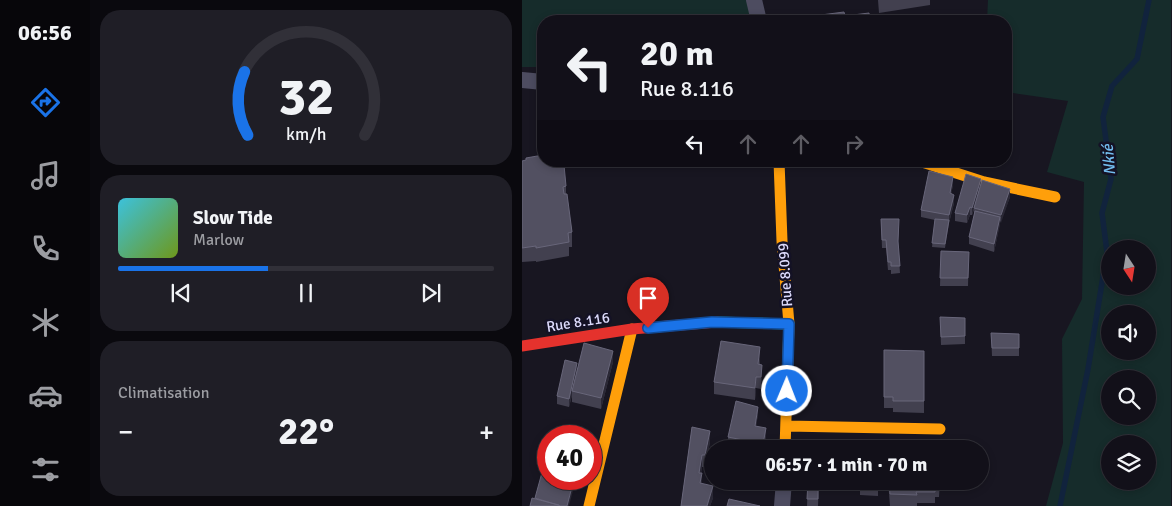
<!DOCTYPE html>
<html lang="fr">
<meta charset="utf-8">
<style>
body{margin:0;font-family:Signika,sans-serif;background:#1f1e26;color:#f1f3f6;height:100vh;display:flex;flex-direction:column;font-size:19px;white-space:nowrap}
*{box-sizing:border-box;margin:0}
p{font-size:16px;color:#9c9da2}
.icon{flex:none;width:28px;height:28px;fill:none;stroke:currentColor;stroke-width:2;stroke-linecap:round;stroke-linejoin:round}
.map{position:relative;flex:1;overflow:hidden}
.drawer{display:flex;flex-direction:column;gap:10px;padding:10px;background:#0a090e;width:432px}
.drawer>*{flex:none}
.banner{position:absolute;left:15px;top:15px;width:475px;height:152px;border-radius:20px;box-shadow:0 2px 8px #0003,0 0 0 1px #313038;background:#121019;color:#f1f3f6;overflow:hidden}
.needle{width:32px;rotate:168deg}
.tools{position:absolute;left:579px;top:240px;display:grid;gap:10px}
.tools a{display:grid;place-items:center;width:55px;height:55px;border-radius:50%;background:#121019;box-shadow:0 2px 8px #0003,0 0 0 1px #313038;font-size:25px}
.speed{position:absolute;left:15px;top:425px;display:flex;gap:10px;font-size:25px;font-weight:700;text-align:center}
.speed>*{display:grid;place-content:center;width:65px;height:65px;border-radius:50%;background:#121019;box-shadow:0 2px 8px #0003,0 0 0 1px #313038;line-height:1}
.speed .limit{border:8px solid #d22;background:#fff;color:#111}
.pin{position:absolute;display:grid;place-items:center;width:42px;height:42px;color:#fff;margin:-51px -21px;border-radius:50% 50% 50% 0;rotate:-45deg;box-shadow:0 0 5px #0007}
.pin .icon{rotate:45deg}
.me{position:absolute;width:55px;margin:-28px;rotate:1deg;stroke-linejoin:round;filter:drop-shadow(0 0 4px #0008)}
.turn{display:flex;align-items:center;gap:18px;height:105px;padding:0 20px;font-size:22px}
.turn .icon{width:65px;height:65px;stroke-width:2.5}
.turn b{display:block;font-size:35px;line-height:42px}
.lanes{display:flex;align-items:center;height:48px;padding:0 20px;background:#0003;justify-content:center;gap:25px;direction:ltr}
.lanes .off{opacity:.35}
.big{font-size:38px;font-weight:700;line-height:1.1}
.drawer .tile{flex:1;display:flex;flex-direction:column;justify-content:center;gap:8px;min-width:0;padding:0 18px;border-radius:20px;background:#1f1e26}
.drawer .dial{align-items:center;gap:0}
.dial svg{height:130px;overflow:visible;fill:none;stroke:#313038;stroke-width:7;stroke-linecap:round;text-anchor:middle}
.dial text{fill:#f1f3f6;stroke:none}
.song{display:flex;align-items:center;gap:15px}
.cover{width:60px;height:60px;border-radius:8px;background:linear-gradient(135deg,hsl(190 70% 55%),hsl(80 70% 35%))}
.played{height:5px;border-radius:2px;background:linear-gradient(90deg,#1a73e8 40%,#313038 40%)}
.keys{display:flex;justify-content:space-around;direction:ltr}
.heat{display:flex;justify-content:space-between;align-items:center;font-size:28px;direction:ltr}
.trip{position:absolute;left:182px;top:440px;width:285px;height:50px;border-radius:25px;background:#121019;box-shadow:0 2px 8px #0003,0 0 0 1px #313038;font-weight:700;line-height:50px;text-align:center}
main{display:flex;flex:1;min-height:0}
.menu{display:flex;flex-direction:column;width:90px;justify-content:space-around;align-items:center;background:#07060a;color:#9c9da2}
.menu .icon{width:35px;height:35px}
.menu .active{color:#1a73e8}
.menu b{font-size:22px;color:#f1f3f6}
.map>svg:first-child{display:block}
</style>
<main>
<nav class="menu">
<b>06:56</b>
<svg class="icon active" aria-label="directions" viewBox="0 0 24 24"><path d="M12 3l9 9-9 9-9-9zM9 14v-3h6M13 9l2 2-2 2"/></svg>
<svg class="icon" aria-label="music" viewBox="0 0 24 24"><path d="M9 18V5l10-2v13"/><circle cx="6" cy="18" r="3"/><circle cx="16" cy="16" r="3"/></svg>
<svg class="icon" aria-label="phone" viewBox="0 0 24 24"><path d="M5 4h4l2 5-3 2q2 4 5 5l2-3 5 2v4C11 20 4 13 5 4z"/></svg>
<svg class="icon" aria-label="climate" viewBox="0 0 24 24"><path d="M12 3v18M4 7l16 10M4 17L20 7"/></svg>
<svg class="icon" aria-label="car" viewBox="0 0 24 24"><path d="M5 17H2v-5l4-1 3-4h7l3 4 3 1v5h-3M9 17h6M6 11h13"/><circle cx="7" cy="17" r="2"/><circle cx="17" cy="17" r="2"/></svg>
<svg class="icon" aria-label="filters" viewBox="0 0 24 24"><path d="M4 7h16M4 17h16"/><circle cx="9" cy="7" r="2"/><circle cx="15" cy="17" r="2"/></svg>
</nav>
<section class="drawer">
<div class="tile dial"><svg viewBox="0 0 100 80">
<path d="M14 69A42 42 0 1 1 86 69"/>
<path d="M14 69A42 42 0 0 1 12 30" stroke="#1a73e8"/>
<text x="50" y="56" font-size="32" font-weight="700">32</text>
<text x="50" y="72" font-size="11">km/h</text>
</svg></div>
<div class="tile">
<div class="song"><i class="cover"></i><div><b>Slow Tide</b><p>Marlow</p></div></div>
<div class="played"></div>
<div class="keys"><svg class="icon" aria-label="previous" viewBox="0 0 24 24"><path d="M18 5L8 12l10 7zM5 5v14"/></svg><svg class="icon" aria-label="pause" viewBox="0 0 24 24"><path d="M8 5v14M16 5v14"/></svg><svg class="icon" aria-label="next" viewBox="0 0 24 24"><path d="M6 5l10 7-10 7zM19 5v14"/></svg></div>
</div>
<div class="tile"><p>Climatisation</p>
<div class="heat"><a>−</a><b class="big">22°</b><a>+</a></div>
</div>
</section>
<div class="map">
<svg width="650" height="506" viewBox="0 0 650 506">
<rect width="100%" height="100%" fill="#181621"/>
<path fill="#162c2b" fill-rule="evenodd" d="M0 0H235L239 21H21V67H0Z
M466 0H649V506H524L541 443 540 339 560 299 562 182 525 172 546 101 484 92V21H465ZM588 249H625V286H588ZM588 314H625V351H588ZM588 379H625V416H588ZM588 444H625V481H588Z"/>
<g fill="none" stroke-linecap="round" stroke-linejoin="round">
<path stroke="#11233d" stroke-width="5.5" d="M538 506 566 369 585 252 580 213 589 179 581 117 590 86 615 59 627 0"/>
<path stroke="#4d4c60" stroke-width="16" d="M232 0 237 21
M0 80 21 82
M260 506 262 481"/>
<path stroke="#30b455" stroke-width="11" d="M195 322 267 324"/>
<path stroke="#ff9f0a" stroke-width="11" d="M257 161 260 241 267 324 263 449
M397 161 462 182 533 197
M265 426 418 429
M67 506 110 329"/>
<path stroke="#e5322d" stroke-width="11" d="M0 346 110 329 195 322"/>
</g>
<path fill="#42404f" d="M356 0H408V5L357 13Z
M0 161 44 186V194L50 232V247H47V256L14 262V261L0 262Z
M459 183 488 197 478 223 472 252 447 244V237L452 215V210L450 215H448L445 223 433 221V213Z
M431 185 429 194 432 203 427 223 423 248 410 247 413 220 399 217V210Z
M359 219 377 227 376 244 378 273 369 274V270H366L364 248H360Z
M419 251 447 252 446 286H418Z
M418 317 443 318V344L419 345Z
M469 333 497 334V356H470Z
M362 350 402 351V413L371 412V408H362Z
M238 358V365L240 377 239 389 234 388 233 400 192 394V382Z
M91 362 79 409 50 402V395L47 407 35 404V396L55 368Z
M236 414 234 426 244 435 242 449H225L206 445V437Z
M170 427 188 442 183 467H180L179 473 180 484 191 498 188 506H159Z
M286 481H297L296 506H285Z
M338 481H356V496L338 495Z
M366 481H418L417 497H413V503H395V506H368Z"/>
<path fill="#2a2835" d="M431 177V185L428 201V193Z
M459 179V187L452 208 450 215V208Z
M488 189V197L479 223V215Z
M432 195V203L427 223 423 248 427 221V215Z
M448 207V215L445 223V215Z
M478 217V225L472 252V244Z
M238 347V358L236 376V364Z
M91 351V362L79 409V398Z
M55 363V371L50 391V395L47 407V399Z
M240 365V377L239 389V377Z
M234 377V388L233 400V388Z
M236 407V414L233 434V426Z
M244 428V435L241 449V444Z
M188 431V442L183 467V455Z
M180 455V467L177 484V473Z
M180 473V485L178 483Z
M52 479H54L47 506H45Z
M191 486V498L188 506H185Z"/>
<path fill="#525061" stroke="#68667a" d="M322 12 323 16 347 13 348 21H300L299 15Z
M21 155V161H38V164L42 165 44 186 41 187 42 194H45L50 232 46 233 47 242 14 248V246L0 248V161L4 160V158Z
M407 171 431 177 428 193 432 195 427 215 399 210Z
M444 174 459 179 450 208 448 207 445 215 433 213Z
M460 180 488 189 479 215 452 208Z
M453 211 478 217 472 244 447 237Z
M359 219H377L376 241 378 266H369V262H366L364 240H360Z
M413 219 427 220 423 244 410 243Z
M419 251 447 252 446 278H418Z
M418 317 443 318V336L419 337Z
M469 333 497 334V348H470Z
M199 341 238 347 236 364 240 365 239 377H234L233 388 192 382Z
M62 343 91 351 79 398 50 391Z
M362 350 402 351V401H371V397H362Z
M43 360 55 363 47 399 35 396Z
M214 401 236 407 233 426 244 428 241 444 206 437Z
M170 427 188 431 183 455H180L177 473H180L178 483 191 486 185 506H159Z
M338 448H356V449H338Z
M414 448V449H383Z
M24 458 26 459V479H52L45 506H39L13 498Z
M286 481H296V499H285Z
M338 481H356V488L338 487Z
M367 481H418L417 486H413V492H394L395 495 368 494Z
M10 498 37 505V506H8Z
M207 499 238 506H205Z"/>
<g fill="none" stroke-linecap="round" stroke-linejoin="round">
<defs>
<path id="route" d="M126 328 190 322 267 324 265 391"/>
</defs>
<use href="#route" stroke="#114b97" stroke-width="12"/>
<use href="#route" stroke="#1a73e8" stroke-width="9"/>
</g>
<g text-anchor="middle" stroke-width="5" stroke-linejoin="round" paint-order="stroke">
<g font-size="15" fill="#dcdafb" stroke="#141225">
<text transform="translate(263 275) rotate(-94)" y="5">Rue 8.099</text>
<text transform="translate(56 322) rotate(-9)" y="5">Rue 8.116</text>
</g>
<g font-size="16" font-style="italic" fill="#73bdf0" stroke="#141225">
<text transform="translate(586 160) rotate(-95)" y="6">Nkié</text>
</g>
</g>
</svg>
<div class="tools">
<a><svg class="needle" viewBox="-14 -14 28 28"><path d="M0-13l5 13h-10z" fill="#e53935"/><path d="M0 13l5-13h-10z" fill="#9c9da2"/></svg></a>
<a><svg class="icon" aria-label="sound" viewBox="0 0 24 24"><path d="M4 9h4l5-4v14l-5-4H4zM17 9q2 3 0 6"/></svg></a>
<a><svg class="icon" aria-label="search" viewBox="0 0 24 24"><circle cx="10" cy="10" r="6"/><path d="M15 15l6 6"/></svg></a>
<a><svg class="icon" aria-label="layers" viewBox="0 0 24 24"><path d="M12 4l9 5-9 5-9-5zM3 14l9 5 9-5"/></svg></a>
</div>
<div class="speed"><div class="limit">40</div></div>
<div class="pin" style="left:126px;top:328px;background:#d93025"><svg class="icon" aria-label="arrive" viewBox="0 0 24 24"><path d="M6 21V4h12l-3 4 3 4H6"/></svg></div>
<svg class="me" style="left:265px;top:391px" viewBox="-20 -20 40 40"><circle r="17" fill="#1a73e8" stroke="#fff" stroke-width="3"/><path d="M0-11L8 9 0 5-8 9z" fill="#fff"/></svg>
<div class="trip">06:57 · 1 min · 70 m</div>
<div class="banner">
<div class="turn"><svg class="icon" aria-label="left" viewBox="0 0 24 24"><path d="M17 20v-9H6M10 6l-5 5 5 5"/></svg><div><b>20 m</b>Rue 8.116</div></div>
<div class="lanes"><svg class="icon" aria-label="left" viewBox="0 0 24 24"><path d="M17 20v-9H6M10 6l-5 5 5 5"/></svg><svg class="icon off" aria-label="ahead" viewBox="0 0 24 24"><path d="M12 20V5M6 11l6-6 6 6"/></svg><svg class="icon off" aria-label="ahead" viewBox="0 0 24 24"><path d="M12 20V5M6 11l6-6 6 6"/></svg><svg class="icon off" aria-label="right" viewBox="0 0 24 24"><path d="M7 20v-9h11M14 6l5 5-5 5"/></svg></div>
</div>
</div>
</main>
